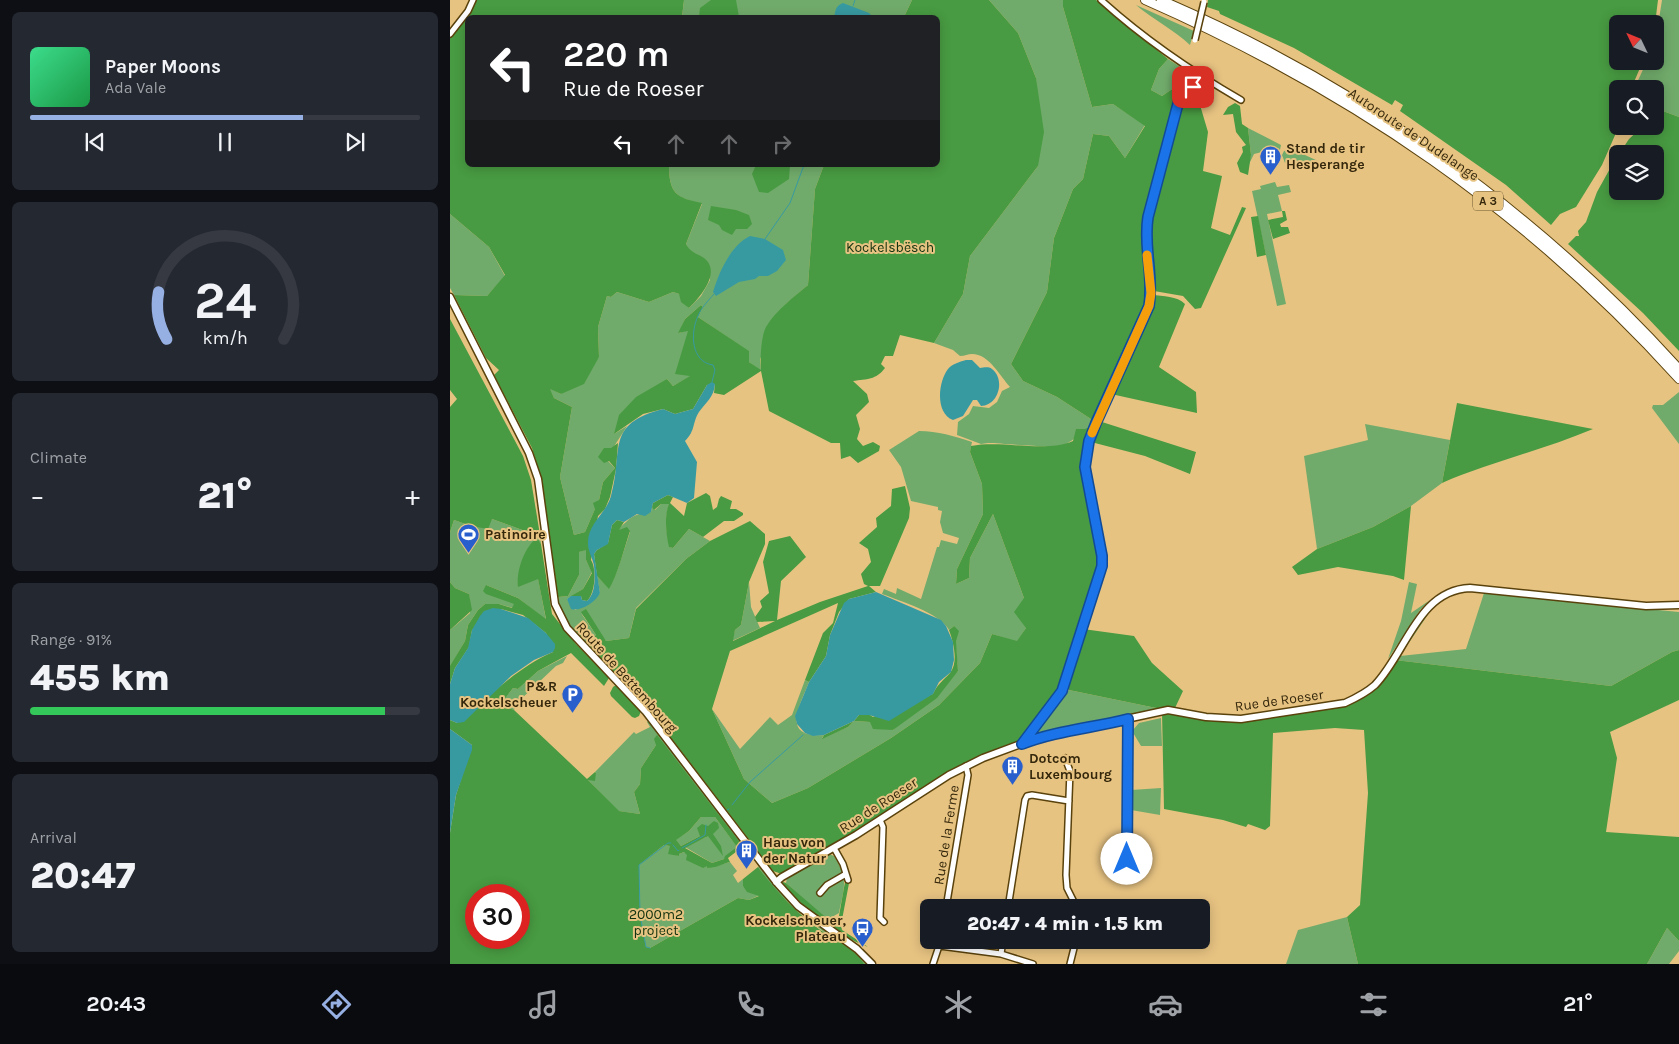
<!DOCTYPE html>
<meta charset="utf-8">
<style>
body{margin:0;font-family:Karla,sans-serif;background:#242831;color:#f1f3f6;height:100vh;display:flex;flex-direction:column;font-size:19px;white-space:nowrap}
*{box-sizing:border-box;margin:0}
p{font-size:16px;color:#9ea1a6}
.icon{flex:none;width:28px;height:28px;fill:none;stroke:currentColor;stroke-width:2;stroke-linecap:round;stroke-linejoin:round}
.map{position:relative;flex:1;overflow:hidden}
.sheet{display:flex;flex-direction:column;gap:12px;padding:12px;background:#0d0f14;width:450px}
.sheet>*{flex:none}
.banner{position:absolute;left:15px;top:15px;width:475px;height:152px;border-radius:8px;box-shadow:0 2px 12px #0003;background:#202124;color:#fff;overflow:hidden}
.needle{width:32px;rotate:313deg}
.controls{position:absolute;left:1159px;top:15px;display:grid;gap:10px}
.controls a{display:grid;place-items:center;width:55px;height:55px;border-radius:8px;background:#171b24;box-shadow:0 2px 12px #0003;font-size:25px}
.speed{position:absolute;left:15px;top:884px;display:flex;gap:10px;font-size:25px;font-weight:700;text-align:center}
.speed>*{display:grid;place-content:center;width:65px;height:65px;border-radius:50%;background:#171b24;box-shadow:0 2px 12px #0003;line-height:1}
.speed .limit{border:8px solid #d22;background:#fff;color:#111}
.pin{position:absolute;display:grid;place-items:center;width:42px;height:42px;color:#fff;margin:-21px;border-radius:10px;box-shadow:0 2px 8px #0006}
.me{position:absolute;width:55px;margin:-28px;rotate:0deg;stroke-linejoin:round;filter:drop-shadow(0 0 4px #0008)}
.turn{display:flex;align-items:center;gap:18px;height:105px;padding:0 15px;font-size:22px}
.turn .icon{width:65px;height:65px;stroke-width:2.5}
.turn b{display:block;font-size:35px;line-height:42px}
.lanes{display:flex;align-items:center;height:48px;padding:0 15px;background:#0003;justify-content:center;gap:25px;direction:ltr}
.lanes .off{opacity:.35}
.big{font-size:38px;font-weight:800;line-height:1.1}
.sheet .tile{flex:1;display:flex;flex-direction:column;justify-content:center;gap:8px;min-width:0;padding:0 18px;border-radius:8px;background:#242831}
.sheet .dial{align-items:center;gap:0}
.dial svg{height:130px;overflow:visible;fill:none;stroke:#363941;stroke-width:7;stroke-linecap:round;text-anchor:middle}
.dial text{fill:#f1f3f6;stroke:none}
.song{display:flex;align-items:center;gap:15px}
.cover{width:60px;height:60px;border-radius:8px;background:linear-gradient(135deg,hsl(150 70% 55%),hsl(140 70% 35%))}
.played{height:5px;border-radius:2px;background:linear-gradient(90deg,#97b0e3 70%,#363941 70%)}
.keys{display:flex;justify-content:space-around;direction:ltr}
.heat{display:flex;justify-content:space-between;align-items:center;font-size:28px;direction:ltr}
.charge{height:8px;border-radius:4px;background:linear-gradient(90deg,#34c759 91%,#363941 0)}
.trip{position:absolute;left:470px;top:899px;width:290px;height:50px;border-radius:8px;background:#171b24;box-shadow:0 2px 12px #0003;font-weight:800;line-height:50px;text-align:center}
.dock{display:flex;height:80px;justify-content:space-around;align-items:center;background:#090b0e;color:#9ea1a6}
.dock .icon{width:35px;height:35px}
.dock .current{color:#97b0e3}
.dock b{font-size:22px;color:#f1f3f6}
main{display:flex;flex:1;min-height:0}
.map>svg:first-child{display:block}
</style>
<main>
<section class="sheet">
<div class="tile">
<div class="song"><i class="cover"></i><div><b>Paper Moons</b><p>Ada Vale</p></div></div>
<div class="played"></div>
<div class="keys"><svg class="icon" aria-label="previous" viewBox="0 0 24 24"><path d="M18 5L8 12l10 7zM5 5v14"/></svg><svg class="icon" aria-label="pause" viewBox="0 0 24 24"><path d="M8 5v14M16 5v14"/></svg><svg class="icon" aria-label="next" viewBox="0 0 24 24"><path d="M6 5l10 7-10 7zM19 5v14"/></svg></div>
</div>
<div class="tile dial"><svg viewBox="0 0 100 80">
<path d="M14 69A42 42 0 1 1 86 69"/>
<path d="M14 69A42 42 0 0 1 9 40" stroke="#97b0e3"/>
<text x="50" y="56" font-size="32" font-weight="700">24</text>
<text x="50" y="72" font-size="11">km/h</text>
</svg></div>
<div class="tile"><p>Climate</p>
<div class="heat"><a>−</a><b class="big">21°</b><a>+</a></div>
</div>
<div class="tile"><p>Range · 91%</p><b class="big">455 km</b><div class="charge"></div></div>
<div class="tile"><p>Arrival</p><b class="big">20:47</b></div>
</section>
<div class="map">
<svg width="1229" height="964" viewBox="0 0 1229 964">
<rect width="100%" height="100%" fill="#e7c382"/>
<path fill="#71ab6b" d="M234 0H462L454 17 232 18Z
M539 0H613V7L642 107 663 104 695 125 675 158 659 136 643 134 633 179 623 189 604 238 597 292 561 364 573 381 607 397 644 421 642 426C631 431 625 441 613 445 602 449 552 443 538 443L531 444 507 435 508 422 519 414 523 406 539 408 547 402 552 391 560 387C550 376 539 354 522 354 518 354 515 356 510 356L503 350 484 343 513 294 520 256 588 166 586 78 568 33Z
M1212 0H1229V117L1205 108V89H1184L1197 61H1205V45Z
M686 5 744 31 740 45C724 30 704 20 686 5Z
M718 59 729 66 730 76 728 85 712 96 701 90 709 69Z
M798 128 831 145 830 150 828 148 804 154 798 166 801 155Z
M842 149 868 161 875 167H860L843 159 835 163 832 155 834 151Z
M219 165H374L365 189 358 285 336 304 310 359 311 371 299 362 298 351 248 317 253 307 251 305 235 319 229 333 238 330 241 376 223 386 217 379 164 434 177 426C170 438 162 447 158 461L165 468 153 482 149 500 135 532 124 535 110 477 122 407 104 398 99 388 111 394 149 357 148 327 157 296 161 297 167 292 199 302 223 292 229 294 239 308 251 296 260 280 254 259 239 250 236 244 252 204C226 198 219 193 219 165Z
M825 182 827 187 839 185 841 192 828 195 832 211 817 214 836 304 827 306 802 191 811 189 810 186Z
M0 214 39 247 55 276 37 296 4 295 0 288Z
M1229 392V444L1202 408 1203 405H1213Z
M915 424 1000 440 992 483 961 506 923 527 867 549 854 456 918 440Z
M469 431C488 431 504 436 522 442L520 452 532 484 533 514 507 569 506 584 519 578 520 558 543 514 574 598 576 628 567 642 542 634 530 663 489 705 441 738 358 788 322 803 294 779 262 709 290 749 320 717 328 725 342 715 355 680 359 682C350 705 330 738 374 735L372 738 398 727 404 721 420 722 443 730 508 671 504 626 499 630C490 613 450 601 432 594L434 589 446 594 447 588 471 599 487 547H489L491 540 507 544 509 538 493 533 490 522 492 511 488 510V507L461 501 451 467 439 450Z
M220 503C214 516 216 534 220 547L223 548 239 529 260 541 236 559 186 608 179 638 156 641 131 613 146 635 135 644C121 630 111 617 108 597L118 596 129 575V552L137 549 136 560 142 572 133 589 117 599 125 610 139 603 150 593 147 576 159 588C168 573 174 549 180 532L168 530C180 518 182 514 201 512L202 507 205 510 211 504Z
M42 519 75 531 79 538 80 533 88 536 89 529 91 544 87 539 88 578 96 620 68 598 36 585 65 604 63 608 49 604H35L28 610 18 625 15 641 0 667V630L20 613 19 594 5 588 0 582V532L4 520 21 526Z
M299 582 301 607 310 628 282 641 285 630 291 625Z
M959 582 967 584 961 613 980 600 970 610 938 659 951 621Z
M1034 593 1229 612V650L1222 652 1161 686 945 660 976 613 983 607 950 656 1016 649Z
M117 656 113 663 106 666 69 701 64 710 49 706 63 688 68 689 88 671Z
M619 690 711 709 655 723 583 736V733Z
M711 718 712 746H691L682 731 689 723Z
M199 720 298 850 294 852 295 849 206 745 191 768 190 784 184 792 190 814 168 811 137 779 144 777 146 773 145 772 184 732 186 734 200 727 197 722Z
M711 788 710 815 681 810V790Z
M251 817H265L288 848 274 859 262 863 235 847 256 837 250 836 231 846 225 840 239 831Z
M214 845 221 846 226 855 229 856V854L234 852 257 865V868L280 862 287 871 283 875 288 883 293 879V886L310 895 299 900 288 898 200 948 196 947 190 915 189 865Z
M379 854 384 856C399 880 394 887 389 913L377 920 336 883 337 878Z
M310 865 346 908 406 952 419 964H414L345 909 322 887 308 867Z
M897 917 908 964H836L848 930Z
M1217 928 1229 941V951L1219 964H1197Z"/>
<path fill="#489b42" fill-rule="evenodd" d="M23 0H234L232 17 18 18V165H219C219 193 226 198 252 203L236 244C240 252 246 253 254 258 272 272 250 297 239 308L231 302 229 294 223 292 199 302 167 292 161 297 157 296 148 327 149 357 134 384 111 394 100 389 104 398 122 407 110 477 124 535 135 532 145 509 143 503 149 500 153 482 165 468 159 461 154 463 148 457 154 448H161L168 443 166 469 160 497 155 509 148 516 141 560C147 569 145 594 137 601L132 600 131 596H121L133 589 142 573 136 560V550L129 552V575L118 596 108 597 91 478 82 448 44 375 49 370 36 358 4 295 37 296 55 275 39 247 0 214V34Z
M261 0H286L289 17H249L250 8Z
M462 0H539L568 33 586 78 594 132 588 166 520 256 513 294 484 343 450 335 443 356H435L431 364 435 368C426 380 417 379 403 381L417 394 419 402 406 415 410 429 407 439 413 446 423 442 430 446 429 451 408 463 400 456 391 459 390 443H381L319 411 311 371 274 395 264 393 265 384 257 385 243 409 225 414 213 409 193 414 164 434 169 415 186 397 217 379 223 386 240 376 225 374 238 331 228 333 235 319 251 305 253 307 248 317 299 351V362L311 370C310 360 311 336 316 327 326 310 344 297 358 285L365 189 374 165H488V18L454 17Z
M613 0H646L718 59 709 69 701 90 712 96 728 85 692 228 698 295 696 304 644 421 607 397 573 381 561 364 597 292 604 238 623 189 633 179 643 134 659 136 675 158 695 126 663 104 642 107 613 7Z
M758 0H1208L1205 24H1168V61H1193L1181 89H1168V126H1169L1152 165 1126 207 1110 214 1101 225 1056 185 950 111 953 105 945 100 942 105 844 48 770 14 769 11 757 7Z
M751 90 750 105 758 132 753 171 772 176 761 228 780 235 792 207 796 208 751 308 745 309 733 296 704 291 698 229 732 100Z
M785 103 790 106 792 124 798 128 801 155 798 175 790 172 787 163 793 152 792 147 796 145 786 132 783 114 773 115 778 107Z
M1205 108 1229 117V351L1193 313 1118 244 1126 236H1129L1128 231 1136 222 1147 192 1167 156 1168 191H1205V154H1169L1179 139 1193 126H1205Z
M306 165H340L339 179 318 193 309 192 302 174Z
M261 206 286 210 299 215 302 224 297 229H286L282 235 272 230 269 225 258 220Z
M832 211H835L837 220 830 224 831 227H838L840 233 823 239 818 220 833 217Z
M808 216 816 255 807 257 801 217Z
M702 295C713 296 727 296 735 304L709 367 746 392 747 413 661 394Z
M0 319 73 456 81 480 89 529 88 537 81 533 79 538 74 536 75 531 42 519 38 529 21 526 4 520 0 532V407L7 399 0 390Z
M1007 403 1143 429C1093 450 1041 462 992 483Z
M652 422 746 452 740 474 695 456 641 442 646 424Z
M642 426 637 440 633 467 650 566 613 681 606 698 566 744 533 756 332 874 323 871 199 709 135 644 146 635 131 612 136 609 156 641 179 638 186 609 236 559 260 541 300 521 315 534V544L299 582 291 625 285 630 283 641 325 621 307 622 305 617 312 607 310 601 319 593 313 562 319 541 340 536 356 557 331 581 327 620 370 602 418 586 414 584 411 574 421 562 418 549 409 543 427 527 426 518 441 506 442 489 455 486 460 508 459 518 430 586H419L426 592 399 599 389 612 380 635 376 656 359 682 355 680 373 633 383 623 388 603 280 651 262 709 294 779 322 803 358 788 441 738 489 705 530 663 542 634 567 641 576 628 564 612 574 598 543 514 520 558 519 578 506 584 507 569 533 514 532 484 520 452 521 446C553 440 596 453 623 441L626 429H635Z
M256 493 260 496 263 510 267 507 269 499 271 496 282 501 280 509H286L293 513V515L284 521H274L253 537 239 529 223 548 219 547C216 534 214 516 219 504H211L204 510 202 507 203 503 218 495 223 497 220 503 234 516 237 503Z
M961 506 954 580 943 576 888 567 848 575 842 567 867 549 923 527Z
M167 520 174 522 169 530 177 527 180 531C174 549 168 574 159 589L147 576 144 554 147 550 158 543 162 525Z
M87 538 91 544 102 614 126 644 159 678 154 686 121 653 88 671 68 689 63 688 50 705 64 710 137 779 145 772 146 773 145 781 138 780 169 811 190 814 184 792 190 784 191 768 206 745 204 739 207 735 295 849 293 851 291 848 278 858 280 862C272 864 266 868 257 868V866L253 868 236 860 237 855 234 852 229 854V856L218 854 220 846 214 845 189 865 190 915 196 947 200 948 288 898 299 900 309 896 297 892 293 886V879L308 867C324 889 343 909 365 926 380 938 404 947 414 964H0V833L6 795 22 745 0 729V720L7 723C38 698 66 668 103 652L96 633 73 615 51 609 22 630 19 647 5 668 0 684V666L15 641 18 625 28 610 35 604H49L62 608 64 604 36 594 33 591 36 585 68 598 96 619 88 579 68 587C66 572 74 547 87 538ZM251 817H265L287 847 275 856 274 859 262 863 235 848 258 836 273 856 271 846 263 834 269 828 268 823 264 821 258 826 252 824 247 828 250 836 231 846 226 840 239 831ZM26 895H69V938H26Z
M0 582 5 588 19 594 22 610 0 630Z
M504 626 509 631 506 641 508 671 487 698 443 730 423 729 420 722 404 721 398 727 372 739 374 735 404 721 409 715H420L423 717 483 694C488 683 493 681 500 673 509 662 503 641 499 630Z
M633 629 684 636 702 663 733 691 725 708 711 709 619 690 617 685Z
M1229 650V700L1160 732 1167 758 1156 832 1229 837V941L1217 928 1197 964H908L897 917 910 905 918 793 914 730 885 728 823 733 820 826 815 830 798 824 796 827 773 820 714 809 712 712 773 720 910 698 945 660 1161 686 1222 652Z
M166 685 191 711 189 716 185 718 182 717 161 696 160 693 163 687Z
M400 878 391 925 392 930 418 947C385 934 356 910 332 884L333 882 336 883 387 927 395 882Z"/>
<path fill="#389aa1" d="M393 3 419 13 423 17H384C386 10 385 6 393 3Z
M300 236 315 239 333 250 336 260 327 271 318 276H309L305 279 289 282 266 296 263 292C269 272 281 245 300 236Z
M516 360H522L530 368C533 368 538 366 542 369 556 380 548 406 531 406L527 400H523L513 416 503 420C485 413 488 382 498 369 502 364 509 362 516 360Z
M262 382 265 384C264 397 256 402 249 412 242 423 246 430 235 441L247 462 244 498 237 503 218 495 203 503 201 512 195 516 187 514 174 522 167 520 162 525 158 544 147 550 144 554 150 593C146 602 130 612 121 609L117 599 121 596H131L132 600 137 601C146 593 145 577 144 566 143 559 138 551 138 544 137 524 156 514 161 496 174 451 154 424 213 409L225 414 243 409 257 385Z
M426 592 491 620 496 626 503 642 504 660 501 672 489 682 483 694 439 721 419 715H409L404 721 374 735 363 736 355 733 347 724 345 716 359 682 376 656 380 635 394 603 399 599Z
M43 608 51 609 78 618 96 633 105 644V648L103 652 84 660 61 676 14 722 7 723 0 720V684L5 668 18 648 22 630 30 616 34 611Z
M0 729 22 745V750L6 795 0 833Z"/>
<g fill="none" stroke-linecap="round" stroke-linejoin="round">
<path stroke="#389aa1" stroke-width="1" d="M403 6 405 0
M315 239 340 203 354 165
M262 382 265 370 263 365C241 362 240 333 248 316 251 308 258 301 264 294
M282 805 300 782 353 735
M277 810 279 809
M223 845 228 851 229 850
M232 848 255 835 256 825
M200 948 196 947 190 915 189 865 218 843H221"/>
<defs>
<path id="minor" d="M651 0C694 39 741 71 791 100
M0 34 18 11 23 0
M729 99 743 87 761 83
M572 743 612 691 652 565V556L635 467 639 441 646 423 699 306 701 293 696 228 737 68
M615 758 620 771 616 875 617 888 627 908
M430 820 433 827 430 918 434 922
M384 848 393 864 398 880
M677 872 678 719
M370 893 377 885 396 874
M496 908 518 775 516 766
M558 908 575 800 577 796 582 795 619 801
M490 946 551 954 583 964
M551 954 553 940
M483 964 491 940
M620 964 626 940"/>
<path id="major" d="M0 297 79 453 88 479 105 604 117 628 196 712 327 883 348 906 407 949 422 964
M326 882 332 877 406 835 499 775 533 758 584 739 718 710 756 717 791 719 895 703C906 698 916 693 925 685 956 653 968 590 1020 588L1196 606 1229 605"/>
<path id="highway" d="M695 0C902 91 1077 211 1229 379
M711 0C907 84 1086 210 1229 369"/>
</defs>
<use href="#minor" stroke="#5a420c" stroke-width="8"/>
<use href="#major" stroke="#5a420c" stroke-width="9"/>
<use href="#highway" stroke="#5a420c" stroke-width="10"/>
<use href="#minor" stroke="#fff" stroke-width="5"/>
<use href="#major" stroke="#fff" stroke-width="6"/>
<use href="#highway" stroke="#fff" stroke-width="8"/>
<defs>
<path id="minor-bridge" d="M745 40 754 2"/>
</defs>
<use href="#minor-bridge" stroke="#5a420c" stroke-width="8" stroke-linecap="butt"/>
<use href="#minor-bridge" stroke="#fff" stroke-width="5"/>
</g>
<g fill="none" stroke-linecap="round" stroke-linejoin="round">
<defs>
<path id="route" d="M677 859 678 719C642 728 605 731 572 744L612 691 652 566V556L635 467 639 441 646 423 699 306C704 276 693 247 698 217L729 100 743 87"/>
</defs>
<use href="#route" stroke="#114b97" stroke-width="12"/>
<use href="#route" stroke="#1a73e8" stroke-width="9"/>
<path stroke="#f59e0b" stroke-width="9" d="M642 433 699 306 701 293 697 255"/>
</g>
<defs>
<symbol id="building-pin" viewBox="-11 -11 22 30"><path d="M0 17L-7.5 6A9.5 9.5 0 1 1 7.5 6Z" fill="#285fcc" stroke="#e7c382"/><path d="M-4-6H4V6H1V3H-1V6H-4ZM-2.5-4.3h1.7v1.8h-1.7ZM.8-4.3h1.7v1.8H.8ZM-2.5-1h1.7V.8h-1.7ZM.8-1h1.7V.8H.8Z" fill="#fff"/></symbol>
<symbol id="stadium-pin" viewBox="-11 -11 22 30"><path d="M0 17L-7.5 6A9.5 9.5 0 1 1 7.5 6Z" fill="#285fcc" stroke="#e7c382"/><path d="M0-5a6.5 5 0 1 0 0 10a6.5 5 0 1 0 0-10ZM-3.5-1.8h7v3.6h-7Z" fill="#fff"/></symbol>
<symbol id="parking-pin" viewBox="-11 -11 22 30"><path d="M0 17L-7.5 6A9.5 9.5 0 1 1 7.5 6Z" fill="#285fcc" stroke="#e7c382"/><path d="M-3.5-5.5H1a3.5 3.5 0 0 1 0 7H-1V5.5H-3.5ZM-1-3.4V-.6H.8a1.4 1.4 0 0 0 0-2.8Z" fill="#fff"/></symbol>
<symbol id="bus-pin" viewBox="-11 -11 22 30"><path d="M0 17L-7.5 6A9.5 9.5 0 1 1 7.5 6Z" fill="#285fcc" stroke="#e7c382"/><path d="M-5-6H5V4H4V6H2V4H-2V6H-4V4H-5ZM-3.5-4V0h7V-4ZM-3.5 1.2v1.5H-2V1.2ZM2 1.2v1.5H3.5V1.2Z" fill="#fff"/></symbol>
</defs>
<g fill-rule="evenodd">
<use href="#building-pin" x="808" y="144" width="25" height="34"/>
<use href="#stadium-pin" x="6" y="522" width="25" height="34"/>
<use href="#parking-pin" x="110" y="682" width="25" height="34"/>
<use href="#building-pin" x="550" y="754" width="25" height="34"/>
<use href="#building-pin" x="284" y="838" width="25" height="34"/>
<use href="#bus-pin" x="400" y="916" width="25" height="34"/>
</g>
<g text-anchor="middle" stroke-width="4" stroke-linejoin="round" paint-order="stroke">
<rect fill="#e7c382" stroke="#6a562f" stroke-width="1" x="1023" y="191.5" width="30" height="19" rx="4"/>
<g font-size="12" font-weight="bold" fill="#34270b">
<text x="1038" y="205">A 3</text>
</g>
<g font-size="14" fill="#34270b" stroke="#e7c382">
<text transform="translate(964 134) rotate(34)" y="5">Autoroute de Dudelange</text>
<text transform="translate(177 677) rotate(48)" y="5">Route de Bettembourg</text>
<text transform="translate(829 700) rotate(-8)" y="5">Rue de Roeser</text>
<text transform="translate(428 805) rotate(-33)" y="5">Rue de Roeser</text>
<text transform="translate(496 835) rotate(-81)" y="5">Rue de la Ferme</text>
</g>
<g font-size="14" font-weight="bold" fill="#34270b" stroke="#e7c382" text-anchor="start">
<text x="836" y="153">Stand de tir<tspan x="836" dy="16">Hesperange</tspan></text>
<text x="35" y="539">Patinoire</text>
<text x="107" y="691" text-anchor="end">P&amp;R<tspan x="107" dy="16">Kockelscheuer</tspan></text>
<text x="579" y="763">Dotcom<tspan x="579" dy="16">Luxembourg</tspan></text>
<text x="313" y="847">Haus von<tspan x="313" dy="16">der Natur</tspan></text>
<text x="396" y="925" text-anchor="end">Kockelscheuer,<tspan x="396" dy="16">Plateau</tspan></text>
</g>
<g font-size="14" fill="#12330f" stroke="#e7c382">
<text x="440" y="252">Kockelsbësch</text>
<text x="206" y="919">2000m2<tspan x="206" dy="16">project</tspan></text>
</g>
</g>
</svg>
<div class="controls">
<a><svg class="needle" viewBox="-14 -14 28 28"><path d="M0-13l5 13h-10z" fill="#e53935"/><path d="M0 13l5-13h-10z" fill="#9ea1a6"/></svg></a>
<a><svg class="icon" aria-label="search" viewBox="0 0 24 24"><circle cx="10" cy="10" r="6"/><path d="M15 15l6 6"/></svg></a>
<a><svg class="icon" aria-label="layers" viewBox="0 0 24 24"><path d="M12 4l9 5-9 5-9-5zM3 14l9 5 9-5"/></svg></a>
</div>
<div class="speed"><div class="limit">30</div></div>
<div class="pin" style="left:743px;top:87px;background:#d93025"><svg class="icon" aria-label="arrive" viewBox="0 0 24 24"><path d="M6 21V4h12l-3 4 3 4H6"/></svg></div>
<svg class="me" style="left:677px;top:859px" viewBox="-20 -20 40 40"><circle r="19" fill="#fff"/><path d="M0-13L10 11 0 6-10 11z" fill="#1a73e8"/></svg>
<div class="trip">20:47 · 4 min · 1.5 km</div>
<div class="banner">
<div class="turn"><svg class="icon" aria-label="left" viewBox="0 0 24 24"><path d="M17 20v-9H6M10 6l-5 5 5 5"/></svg><div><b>220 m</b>Rue de Roeser</div></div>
<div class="lanes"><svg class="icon" aria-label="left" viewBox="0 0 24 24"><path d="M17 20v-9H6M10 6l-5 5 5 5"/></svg><svg class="icon off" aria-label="ahead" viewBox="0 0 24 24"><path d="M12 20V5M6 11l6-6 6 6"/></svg><svg class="icon off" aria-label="ahead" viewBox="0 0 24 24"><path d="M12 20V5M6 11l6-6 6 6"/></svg><svg class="icon off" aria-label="right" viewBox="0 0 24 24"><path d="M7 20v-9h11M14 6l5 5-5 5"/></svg></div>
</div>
</div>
</main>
<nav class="dock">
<b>20:43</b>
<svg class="icon current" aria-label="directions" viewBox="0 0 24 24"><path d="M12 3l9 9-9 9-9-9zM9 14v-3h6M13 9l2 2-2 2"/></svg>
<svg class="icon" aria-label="music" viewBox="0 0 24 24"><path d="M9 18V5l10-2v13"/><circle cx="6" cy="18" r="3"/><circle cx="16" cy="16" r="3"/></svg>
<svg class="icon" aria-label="phone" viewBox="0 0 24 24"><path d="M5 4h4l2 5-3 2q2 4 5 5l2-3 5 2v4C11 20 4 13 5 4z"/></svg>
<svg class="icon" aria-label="climate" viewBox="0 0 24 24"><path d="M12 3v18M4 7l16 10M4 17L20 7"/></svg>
<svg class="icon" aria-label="car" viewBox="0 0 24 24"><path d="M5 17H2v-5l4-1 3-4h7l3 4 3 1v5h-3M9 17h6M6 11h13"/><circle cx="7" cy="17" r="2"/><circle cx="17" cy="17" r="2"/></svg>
<svg class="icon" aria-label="filters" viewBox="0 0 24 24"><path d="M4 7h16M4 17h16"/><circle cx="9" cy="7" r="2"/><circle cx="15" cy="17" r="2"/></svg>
<b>21°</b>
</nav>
